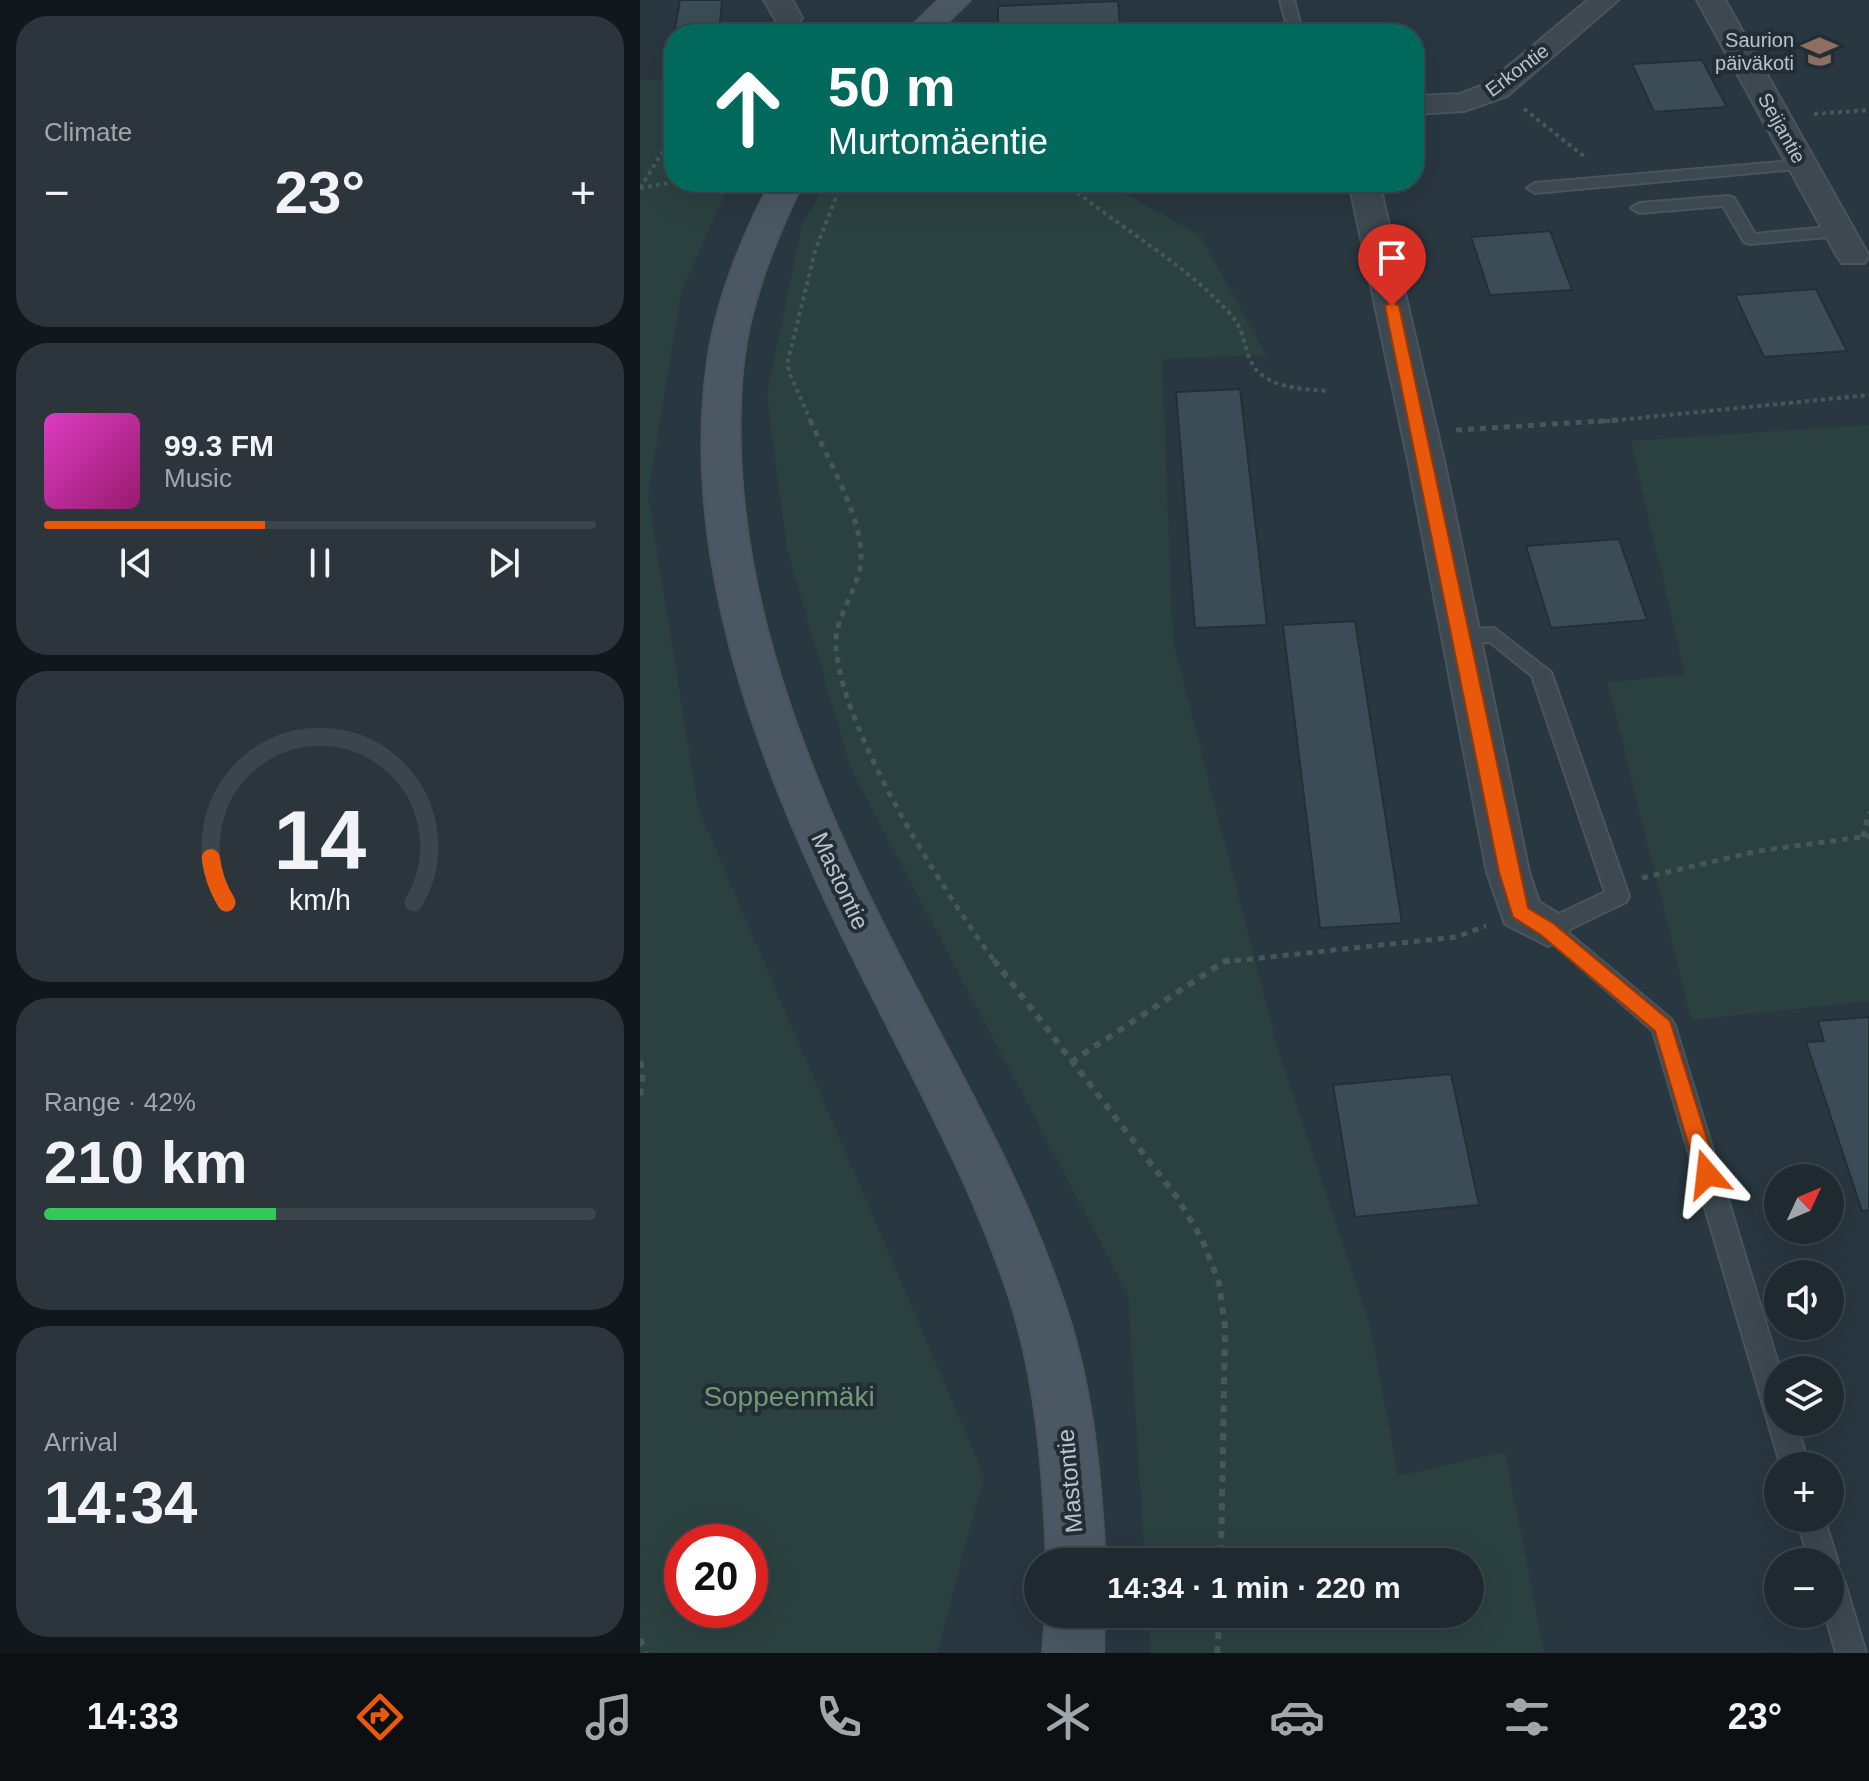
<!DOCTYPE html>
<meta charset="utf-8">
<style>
body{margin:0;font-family:Helvetica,sans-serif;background:#2c353c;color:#f1f3f6;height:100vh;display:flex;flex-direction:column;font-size:30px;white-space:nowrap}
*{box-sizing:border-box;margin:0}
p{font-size:26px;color:#a1a6ab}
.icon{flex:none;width:44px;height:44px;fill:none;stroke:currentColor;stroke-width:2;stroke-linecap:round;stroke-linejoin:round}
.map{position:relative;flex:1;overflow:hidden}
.drawer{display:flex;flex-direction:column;gap:16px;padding:16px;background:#11171a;width:640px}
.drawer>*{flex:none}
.guide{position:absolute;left:24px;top:24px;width:760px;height:168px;border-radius:32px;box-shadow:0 8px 32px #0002,0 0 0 2px #3c454c;background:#00695c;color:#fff;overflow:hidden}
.needle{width:52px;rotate:46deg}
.controls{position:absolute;left:1124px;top:1164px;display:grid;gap:16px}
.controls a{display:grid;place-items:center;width:80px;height:80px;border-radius:50%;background:#1f2930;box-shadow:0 8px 32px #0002,0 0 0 2px #3c454c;font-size:40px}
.speed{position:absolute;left:24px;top:1524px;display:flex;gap:16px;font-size:40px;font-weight:700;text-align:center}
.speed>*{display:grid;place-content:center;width:104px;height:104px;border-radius:50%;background:#1f2930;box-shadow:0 8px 32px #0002,0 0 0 2px #3c454c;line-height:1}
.speed .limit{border:12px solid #d22;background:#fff;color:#111}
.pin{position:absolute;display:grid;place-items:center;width:68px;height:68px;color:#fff;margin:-82px -34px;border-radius:50% 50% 50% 0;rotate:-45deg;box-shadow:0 0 8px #0007}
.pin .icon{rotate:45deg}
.me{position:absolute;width:88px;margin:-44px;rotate:343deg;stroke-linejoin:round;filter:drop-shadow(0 0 6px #0008)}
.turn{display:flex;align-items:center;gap:28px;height:168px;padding:0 32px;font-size:36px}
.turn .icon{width:104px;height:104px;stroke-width:2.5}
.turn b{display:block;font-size:56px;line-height:68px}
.big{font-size:60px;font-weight:800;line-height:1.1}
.drawer .card{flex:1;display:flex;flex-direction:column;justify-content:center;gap:12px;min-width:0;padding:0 28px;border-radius:32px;background:#2c353c}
.drawer .dial{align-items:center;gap:0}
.dial svg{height:208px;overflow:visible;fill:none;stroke:#3c454c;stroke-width:7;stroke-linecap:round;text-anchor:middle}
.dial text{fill:#f1f3f6;stroke:none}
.song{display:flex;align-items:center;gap:24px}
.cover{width:96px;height:96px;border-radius:12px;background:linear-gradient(135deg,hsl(310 70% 55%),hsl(320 70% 35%))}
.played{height:8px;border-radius:4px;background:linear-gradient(90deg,#ea580c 40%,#3c454c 40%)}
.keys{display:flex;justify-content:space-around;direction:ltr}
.heat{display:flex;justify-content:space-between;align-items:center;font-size:44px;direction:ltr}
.charge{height:12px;border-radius:6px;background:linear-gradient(90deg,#34c759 42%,#3c454c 0)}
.trip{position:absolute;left:384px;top:1548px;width:460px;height:80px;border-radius:40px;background:#1f2930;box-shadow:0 8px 32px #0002,0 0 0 2px #3c454c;font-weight:800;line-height:80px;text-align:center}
.menu{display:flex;height:128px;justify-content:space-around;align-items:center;background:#0c1013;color:#a1a6ab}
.menu .icon{width:56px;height:56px}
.menu .current{color:#ea580c}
.menu b{font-size:36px;color:#f1f3f6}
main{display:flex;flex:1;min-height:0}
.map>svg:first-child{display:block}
</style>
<main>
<section class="drawer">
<div class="card"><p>Climate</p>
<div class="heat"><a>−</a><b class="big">23°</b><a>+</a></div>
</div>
<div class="card">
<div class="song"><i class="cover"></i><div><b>99.3 FM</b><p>Music</p></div></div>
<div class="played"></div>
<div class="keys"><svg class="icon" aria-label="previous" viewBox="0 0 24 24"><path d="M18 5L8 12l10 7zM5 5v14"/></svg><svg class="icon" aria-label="pause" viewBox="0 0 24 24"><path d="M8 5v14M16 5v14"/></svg><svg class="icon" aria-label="next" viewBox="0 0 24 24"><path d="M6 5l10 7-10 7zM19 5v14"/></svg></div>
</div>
<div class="card dial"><svg viewBox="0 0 100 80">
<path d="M14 69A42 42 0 1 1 86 69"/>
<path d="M14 69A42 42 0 0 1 8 52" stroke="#ea580c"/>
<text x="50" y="56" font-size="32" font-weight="700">14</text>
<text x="50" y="72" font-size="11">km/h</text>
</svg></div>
<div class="card"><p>Range · 42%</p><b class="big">210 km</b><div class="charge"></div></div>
<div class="card"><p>Arrival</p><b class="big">14:34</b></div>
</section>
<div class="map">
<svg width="1229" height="1653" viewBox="0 0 1229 1653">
<rect width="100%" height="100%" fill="#293740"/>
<path fill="#2b4140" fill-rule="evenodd" d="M34 79V182H90L41 293 8 495 58 808 344 1475 297 1653H0V80ZM42 1542H110V1610H42Z
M186 182H464L560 235 626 355 522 359 533 642 638 1050 730 1326 758 1476 865 1452 904 1653H511L508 1614H830V1562H505L488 1294 211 769 147 549 127 394 162 225Z
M1229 425V1001L1051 1020 968 683 1045 674 991 441Z"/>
<path fill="#3b4c56" stroke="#242f38" stroke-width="2" d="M40 0H82L79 34H34Z
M478 1 481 34H358V6Z
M1062 60 1087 107 1014 112 992 64Z
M910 231 932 290 850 295 831 237Z
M1176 289 1207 351 1124 357 1095 295Z
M600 389 627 625 555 628 536 392Z
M979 539 1007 620 911 628 886 546Z
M715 621 762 923 680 928 643 625Z
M1229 1017V1210L1222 1211 1166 1042 1184 1041 1178 1021Z
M811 1074 839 1205 715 1217 693 1085Z"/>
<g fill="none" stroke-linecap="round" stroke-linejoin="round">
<defs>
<path id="lane" d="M640 0H654L663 34H649Z
M1162 160 1168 162V168L895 193 887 188 895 183Z
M1088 196 1094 198 1115 234 1199 226 1207 231 1199 236 1110 244 1104 242 1083 206 999 213 991 208 999 203Z
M854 628 911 672 989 896 986 902 926 931 1031 1019 1035 1026 1140 1370 1138 1422H1156L1169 1466H1141L1013 1031 897 929 900 923 965 892 892 676 850 642 821 643 811 636 821 629Z
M1156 1518H1184L1198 1562 1195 1570 1200 1573 1205 1583 1226 1653H1196L1185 1614H1190V1562H1170Z"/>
<path id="street" d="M124 0H152L162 18 158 24H138Z
M948 0H978L867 96 824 111 774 114V96L820 94 847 84Z
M1057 0H1085L1229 256 1224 263H1202L1197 256Z
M709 182H739L805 465 889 872 899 902 924 917 930 929 924 941 908 946 865 924 847 872 769 465Z"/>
<path id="secondary" d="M299 0H330L295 34H264Z
M131 182H163C135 238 110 300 103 362 82 560 159 758 246 931 307 1052 377 1167 421 1295 452 1381 460 1471 465 1562H407C404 1472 397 1381 369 1295 326 1167 258 1051 200 930 116 757 41 557 68 361 77 298 102 238 131 182Z
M406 1614H464L463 1653H403Z"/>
</defs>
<use href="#lane" stroke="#4a545d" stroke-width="4"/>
<use href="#street" stroke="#4a545d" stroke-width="4"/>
<use href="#secondary" stroke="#4a545d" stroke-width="4"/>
<path stroke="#445957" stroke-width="4" stroke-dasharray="4 4" stroke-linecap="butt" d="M884 109 945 157
M1174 114 1229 110
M425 182C478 228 546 263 592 316 608 334 602 360 622 375 641 389 665 389 687 391
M0 188 27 145 34 141
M0 188 34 182
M171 422 149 372 148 361 175 251 202 182
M958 422 1229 395"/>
<path stroke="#445957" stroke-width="5" stroke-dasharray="6 6" stroke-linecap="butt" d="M170 420C188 460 228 526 220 568 215 595 193 620 196 649 205 737 302 889 355 962
M816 430 978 420
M1223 837 1229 812
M1002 878 1118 851 1229 836
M583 962 816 937 846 926"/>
<path stroke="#445957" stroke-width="6" stroke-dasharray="7 7" stroke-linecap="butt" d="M354 960 536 1196 562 1239 579 1283 585 1327 581 1562
M0 1061 3 1073 0 1096
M431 1062 585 961 592 960
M1134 1484 1138 1498
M0 1639 6 1653
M577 1653 580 1614"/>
<use href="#lane" fill="#3d4850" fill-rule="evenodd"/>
<use href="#street" fill="#3d4850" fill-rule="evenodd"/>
<use href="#secondary" fill="#4b5863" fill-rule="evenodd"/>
</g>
<path fill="#ea580c" stroke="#983908" stroke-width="2" d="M752 302 759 306 888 908 914 924 1030 1021 1078 1174 1075 1180H1060L1057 1174 1015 1031 901 935 873 917 859 872 745 306Z"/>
<defs>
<symbol id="school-bare" viewBox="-9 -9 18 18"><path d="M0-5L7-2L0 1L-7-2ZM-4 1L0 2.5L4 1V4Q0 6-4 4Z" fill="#8d6e63" stroke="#222d36" stroke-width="2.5" paint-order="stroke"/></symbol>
</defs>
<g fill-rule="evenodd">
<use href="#school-bare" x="1154" y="26" width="51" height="51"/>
</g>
<g text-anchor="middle" stroke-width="8" stroke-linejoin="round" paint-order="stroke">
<g font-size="20" fill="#bac3ca" stroke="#222d36" text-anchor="end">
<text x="1154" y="47">Saurion<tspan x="1154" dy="23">päiväkoti</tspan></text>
</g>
<g font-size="20" fill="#bac3ca" stroke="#222d36">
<text transform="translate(877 70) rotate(-37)" y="7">Erkontie</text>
<text transform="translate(1142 128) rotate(61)" y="7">Seijantie</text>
</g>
<g font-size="24" fill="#bac3ca" stroke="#222d36">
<text transform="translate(200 881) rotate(65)" y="8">Mastontie</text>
<text transform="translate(430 1481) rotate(-95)" y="8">Mastontie</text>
</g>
<g font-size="28" fill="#739975" stroke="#222d36">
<text x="149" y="1406">Soppeenmäki</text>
</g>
</g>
</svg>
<div class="controls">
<a><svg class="needle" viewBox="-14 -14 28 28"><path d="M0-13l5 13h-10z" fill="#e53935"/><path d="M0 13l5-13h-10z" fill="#a1a6ab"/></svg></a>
<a><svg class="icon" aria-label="sound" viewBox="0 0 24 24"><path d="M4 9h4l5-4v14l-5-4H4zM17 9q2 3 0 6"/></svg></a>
<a><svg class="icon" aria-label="layers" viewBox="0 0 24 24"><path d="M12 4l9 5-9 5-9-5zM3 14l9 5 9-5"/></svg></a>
<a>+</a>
<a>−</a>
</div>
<div class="speed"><div class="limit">20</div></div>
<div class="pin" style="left:752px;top:306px;background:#d93025"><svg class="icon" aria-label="arrive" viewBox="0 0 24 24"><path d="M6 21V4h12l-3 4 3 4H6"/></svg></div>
<svg class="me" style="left:1067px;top:1174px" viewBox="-20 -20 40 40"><path d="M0-17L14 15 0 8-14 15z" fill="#ea580c" stroke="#fff" stroke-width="4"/></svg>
<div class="trip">14:34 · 1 min · 220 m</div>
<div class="guide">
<div class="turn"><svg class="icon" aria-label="ahead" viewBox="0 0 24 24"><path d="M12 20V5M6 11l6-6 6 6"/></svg><div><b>50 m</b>Murtomäentie</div></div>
</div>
</div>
</main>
<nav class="menu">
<b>14:33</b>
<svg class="icon current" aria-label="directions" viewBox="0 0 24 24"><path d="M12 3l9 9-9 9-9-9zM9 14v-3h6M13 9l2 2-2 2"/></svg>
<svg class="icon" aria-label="music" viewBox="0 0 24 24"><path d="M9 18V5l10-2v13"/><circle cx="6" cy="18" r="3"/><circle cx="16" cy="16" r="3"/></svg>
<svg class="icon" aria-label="phone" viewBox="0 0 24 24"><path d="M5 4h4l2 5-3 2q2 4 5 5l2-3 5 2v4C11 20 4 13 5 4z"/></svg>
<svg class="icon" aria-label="climate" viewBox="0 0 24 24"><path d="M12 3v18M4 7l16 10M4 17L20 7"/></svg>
<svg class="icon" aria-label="car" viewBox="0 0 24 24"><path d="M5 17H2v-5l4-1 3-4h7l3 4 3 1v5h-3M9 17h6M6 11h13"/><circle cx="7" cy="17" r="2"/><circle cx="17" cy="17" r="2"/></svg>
<svg class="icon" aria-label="filters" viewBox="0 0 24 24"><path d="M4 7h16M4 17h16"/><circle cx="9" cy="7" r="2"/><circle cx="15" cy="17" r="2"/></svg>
<b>23°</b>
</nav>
